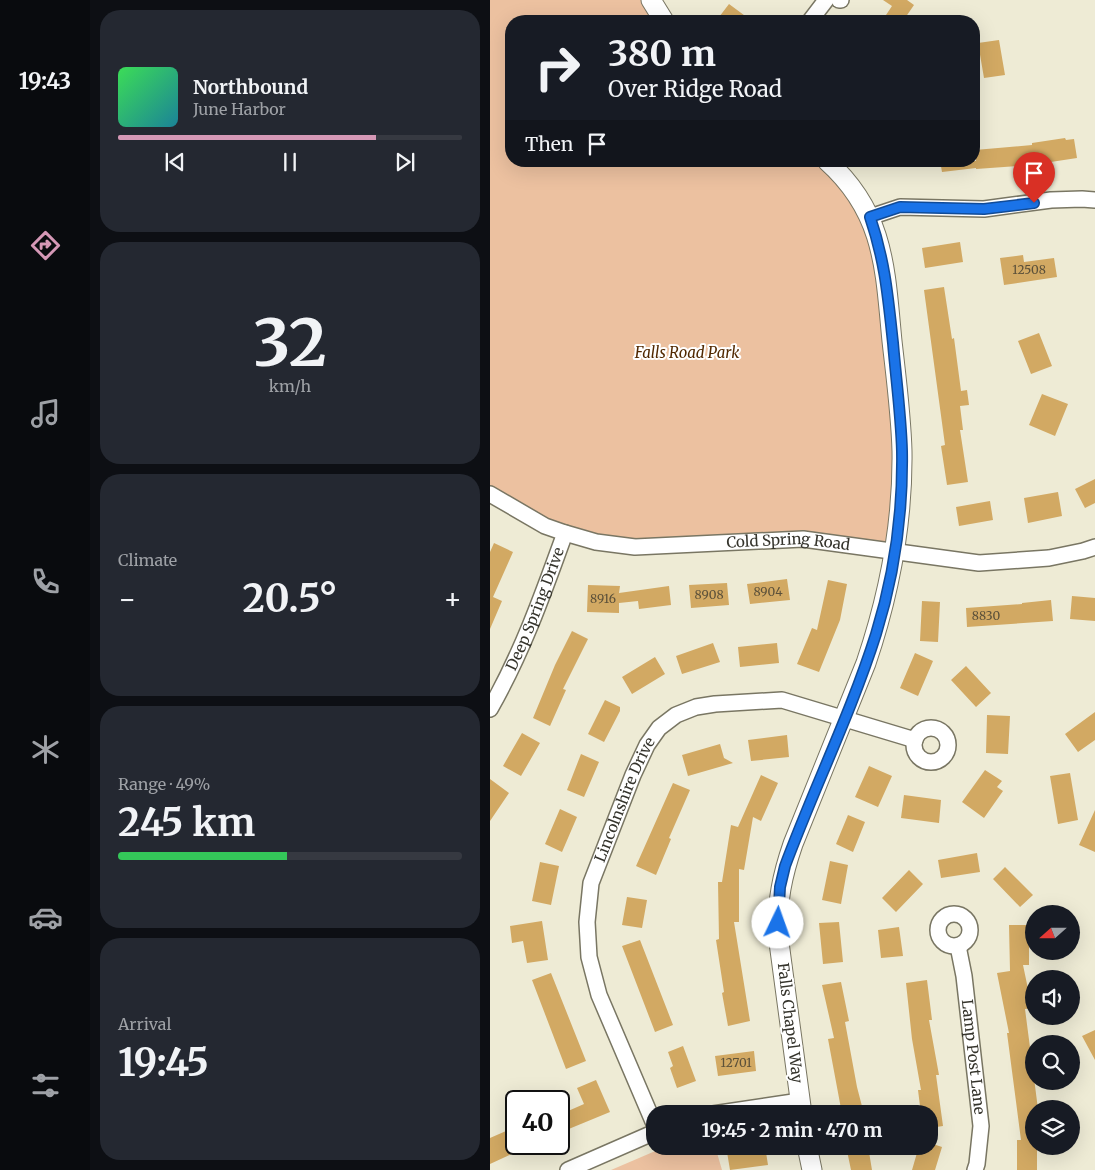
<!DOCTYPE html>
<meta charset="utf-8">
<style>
body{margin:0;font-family:Merriweather,serif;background:#242831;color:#f1f3f6;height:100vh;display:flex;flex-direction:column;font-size:19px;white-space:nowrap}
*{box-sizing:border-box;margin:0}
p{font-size:16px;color:#9ea1a6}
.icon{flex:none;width:28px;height:28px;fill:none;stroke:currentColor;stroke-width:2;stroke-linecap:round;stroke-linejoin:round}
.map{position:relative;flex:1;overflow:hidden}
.side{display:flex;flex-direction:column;gap:10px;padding:10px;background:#0d0f14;width:400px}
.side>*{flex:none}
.top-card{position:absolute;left:15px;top:15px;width:475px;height:152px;border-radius:20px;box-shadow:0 5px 20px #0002;background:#171b24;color:#f1f3f6;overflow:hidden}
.needle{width:32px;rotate:249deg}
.buttons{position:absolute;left:535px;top:905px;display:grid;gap:10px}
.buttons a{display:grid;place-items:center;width:55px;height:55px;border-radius:50%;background:#171b24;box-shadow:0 5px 20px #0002;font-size:25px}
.speed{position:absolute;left:15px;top:1090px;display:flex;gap:10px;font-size:25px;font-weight:700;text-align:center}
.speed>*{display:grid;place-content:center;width:65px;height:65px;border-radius:50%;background:#171b24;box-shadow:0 5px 20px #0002;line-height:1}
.speed .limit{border:2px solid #111;border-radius:8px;background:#fff;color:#111}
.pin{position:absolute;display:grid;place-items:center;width:42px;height:42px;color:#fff;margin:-51px -21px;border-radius:50% 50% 50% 0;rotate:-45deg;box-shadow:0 0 5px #0007}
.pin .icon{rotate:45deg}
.me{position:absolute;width:55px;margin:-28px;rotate:3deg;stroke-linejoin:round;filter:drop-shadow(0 0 4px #0008)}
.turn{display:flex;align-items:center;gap:18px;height:105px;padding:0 20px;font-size:22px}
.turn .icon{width:65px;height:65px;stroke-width:2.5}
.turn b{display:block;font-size:35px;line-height:42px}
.then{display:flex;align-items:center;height:48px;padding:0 20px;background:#0003;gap:10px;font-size:19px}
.big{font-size:38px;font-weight:700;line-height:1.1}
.side .tile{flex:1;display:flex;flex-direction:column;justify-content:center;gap:8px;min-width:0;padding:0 18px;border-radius:20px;background:#242831}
.side .dial{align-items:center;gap:0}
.dial b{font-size:65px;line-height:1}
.song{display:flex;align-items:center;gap:15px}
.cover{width:60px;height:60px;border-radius:8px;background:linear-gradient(135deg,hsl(130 70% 55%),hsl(190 70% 35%))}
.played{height:5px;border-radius:2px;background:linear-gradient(90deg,#d598b6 75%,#363941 75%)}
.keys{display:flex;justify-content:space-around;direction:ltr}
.heat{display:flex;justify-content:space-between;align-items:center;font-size:28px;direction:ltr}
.charge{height:8px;border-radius:4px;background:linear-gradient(90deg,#34c759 49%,#363941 0)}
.trip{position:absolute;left:156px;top:1105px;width:292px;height:50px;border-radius:20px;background:#171b24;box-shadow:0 5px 20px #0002;font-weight:700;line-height:50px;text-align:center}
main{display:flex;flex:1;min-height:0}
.menu{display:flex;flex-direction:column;width:90px;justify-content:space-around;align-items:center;background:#090b0e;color:#9ea1a6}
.menu .icon{width:35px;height:35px}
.menu .selected{color:#d598b6}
.menu b{font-size:22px;color:#f1f3f6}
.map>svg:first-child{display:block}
</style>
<main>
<nav class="menu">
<b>19:43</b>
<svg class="icon selected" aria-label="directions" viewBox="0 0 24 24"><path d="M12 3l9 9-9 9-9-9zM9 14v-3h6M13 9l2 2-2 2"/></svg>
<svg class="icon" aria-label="music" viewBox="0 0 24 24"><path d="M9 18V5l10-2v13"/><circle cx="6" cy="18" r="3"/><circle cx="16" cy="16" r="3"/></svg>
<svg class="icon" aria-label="phone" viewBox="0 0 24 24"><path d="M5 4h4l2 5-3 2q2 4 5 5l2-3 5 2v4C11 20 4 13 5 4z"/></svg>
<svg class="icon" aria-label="climate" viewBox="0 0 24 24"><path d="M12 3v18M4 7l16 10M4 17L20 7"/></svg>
<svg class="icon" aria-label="car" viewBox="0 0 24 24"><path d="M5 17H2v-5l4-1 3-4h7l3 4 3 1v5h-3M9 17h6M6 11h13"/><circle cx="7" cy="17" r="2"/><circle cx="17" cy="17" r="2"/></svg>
<svg class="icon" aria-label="filters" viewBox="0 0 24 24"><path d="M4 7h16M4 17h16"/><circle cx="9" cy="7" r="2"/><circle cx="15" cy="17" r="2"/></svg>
</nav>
<section class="side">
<div class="tile">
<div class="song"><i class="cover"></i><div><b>Northbound</b><p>June Harbor</p></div></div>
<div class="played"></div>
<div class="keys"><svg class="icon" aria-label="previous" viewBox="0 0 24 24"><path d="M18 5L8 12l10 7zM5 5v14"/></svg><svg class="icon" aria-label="pause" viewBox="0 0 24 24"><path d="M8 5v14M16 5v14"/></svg><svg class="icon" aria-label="next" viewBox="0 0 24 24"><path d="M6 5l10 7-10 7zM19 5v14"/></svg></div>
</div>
<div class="tile dial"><b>32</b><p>km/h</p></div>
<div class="tile"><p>Climate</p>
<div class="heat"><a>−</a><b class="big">20.5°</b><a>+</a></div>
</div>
<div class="tile"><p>Range · 49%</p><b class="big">245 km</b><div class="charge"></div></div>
<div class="tile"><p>Arrival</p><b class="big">19:45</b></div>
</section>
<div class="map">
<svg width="605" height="1170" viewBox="0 0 605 1170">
<rect width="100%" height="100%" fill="#eeebd5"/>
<path fill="#ecc1a0" d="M0 0H161L174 21H21V161H337L380 217 406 371 405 551 313 539 106 542 0 494Z
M177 1146H225L232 1170H121Z"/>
<path fill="#d2a963" d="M393 0H417L424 5 413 21H392L402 6Z
M239 4 262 21H226Z
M509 40 515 75 494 78 488 43Z
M575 138 576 140 584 139 587 158 541 165 486 169V168L452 172 450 161H486L485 150 542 145V143Z
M470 242 473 262 435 268 432 248Z
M533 255 534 262 564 258 567 277 514 285 510 258Z
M454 287 462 339 464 338 471 391 477 390 479 405 470 406 473 430H470L478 482 457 485 451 446 455 445 434 290Z
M549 333 562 366 541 374 528 341Z
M552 394 578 404 565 436 539 425Z
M605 479V503L595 508 585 489Z
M568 492 572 516 538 523 534 498Z
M500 501 503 520 469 526 466 507Z
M4 543 23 552 3 597 12 601 0 629V552Z
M297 579 300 600 260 604 257 584Z
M338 580 357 584 350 620 329 672 307 664 322 628 327 630Z
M237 583 239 605 201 608 199 585Z
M98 585 130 586 129 593 179 586 181 605 149 609 148 601 129 603V613L97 612Z
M582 596 605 598V621L580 619Z
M561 600 563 621 477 627 476 608 532 604V603Z
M432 601 450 602 448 642 430 641Z
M82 631 98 639 73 689 76 690 60 726 43 718 65 665Z
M223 643 230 662 192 674 186 656Z
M287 643 289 663 250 667 248 647Z
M425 653 443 661 428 696 410 688Z
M165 657 175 674 142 694 132 677Z
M476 666 501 693 486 707 461 680Z
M115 700 130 707V711L114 742 98 734Z
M605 712V740L588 752 575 734Z
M497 715 520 716 518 754 496 753Z
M32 733 50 743 31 776 13 766Z
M297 735 299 757 261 761 258 740Z
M230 744 234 758 243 763 198 776 192 755Z
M91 754 109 762 94 797 77 790Z
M379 766 402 776 388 807 365 797Z
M495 770 512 781 507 787 513 791 494 818 472 802Z
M580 773 588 820 568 824 560 776Z
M271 775 288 783 271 821 263 817 254 870 249 869V922H244L260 1021 238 1026 232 993 234 992 226 940 229 939 228 882H232L241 825 248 827Z
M0 779 19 793 0 821Z
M183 783 200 790 179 838 181 839 166 875 146 866Z
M414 795 451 800 449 823 411 818Z
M70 809 87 817 72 852 55 844Z
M605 810V852L589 845Z
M358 815 375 822 363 852 346 844Z
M487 853 490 872 451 878 448 860Z
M340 861 358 865 351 904 332 900Z
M50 862 69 866 61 905 42 901Z
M515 867 543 895 530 907 503 879Z
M419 870 433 884 406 912 392 898Z
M137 897 157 900 152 928 132 925Z
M52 921 58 960 37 963 33 941 22 943 20 926Z
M349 922 353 962 333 964 329 923Z
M519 925H539V965H533L542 1008 535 1009 548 1109H544V1146H547V1170H527V1140H531L517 1033H519L507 973 520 971Z
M409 927 413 956 391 958 388 930Z
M150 940 183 1025 165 1032 132 946Z
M61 973 96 1061 76 1069 42 980Z
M437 980 442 1020H439L449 1075H446L453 1126 440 1128V1114H431L428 1090H431L422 1039 416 983Z
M351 982 359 1021 355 1022 367 1087 374 1114H352L338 1039 344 1038 332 985Z
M605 1030V1060L592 1036Z
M193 1046 206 1081 187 1088 180 1068 183 1066 178 1052Z
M264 1051 266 1071 228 1076 225 1056Z
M106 1080 120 1112 69 1133V1115L94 1104 87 1088Z
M16 1131 26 1152 0 1164V1138Z
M440 1143 452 1147 445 1170H422L429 1146H440Z
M270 1146H275L278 1165 240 1170 237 1152Z
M356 1146H378L382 1170H361Z"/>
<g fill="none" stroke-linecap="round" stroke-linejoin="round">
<defs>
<g id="minor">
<path d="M349 0H351"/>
<path d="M320 21 336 0"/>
<path d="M380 217 410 207 494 209 561 200 592 199 605 200"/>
<path id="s1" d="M0 494 55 526 75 533 106 542 145 547 313 539 489 563 559 558 593 551 605 547"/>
<path id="s2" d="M0 709C32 653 53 594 75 533"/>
<circle cx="441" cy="745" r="17"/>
<circle cx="464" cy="930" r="16"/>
<path id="s3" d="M468 946 474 976 491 1126 487 1164 485 1170"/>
<path d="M223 1114 310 1101"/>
<path id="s4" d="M165 1126 109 995 99 957 97 922 101 883 143 775 157 745 169 728 186 715 206 707 225 704 292 700 425 740"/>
<path d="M78 1170 165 1132"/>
</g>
<path id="tertiary" d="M161 0 174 21
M312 1114 288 935C287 901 292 876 303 844L376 663C399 595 413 523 412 451 411 414 406 377 402 341 395 269 395 213 337 161
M317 1146 322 1170"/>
</defs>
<use href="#minor" stroke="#797663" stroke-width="18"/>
<use href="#tertiary" stroke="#797663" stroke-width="21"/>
<use href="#minor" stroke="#fff" stroke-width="15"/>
<use href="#tertiary" stroke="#fff" stroke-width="19"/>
</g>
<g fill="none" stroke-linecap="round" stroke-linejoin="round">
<defs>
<path id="route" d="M288 923 290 887 295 866C324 788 361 713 386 634 404 576 413 512 412 451 411 415 406 379 403 343 398 297 395 261 380 217L410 207 494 209 544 203"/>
</defs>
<use href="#route" stroke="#114b97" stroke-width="12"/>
<use href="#route" stroke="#1a73e8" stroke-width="9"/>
</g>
<g text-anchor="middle" stroke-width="4" stroke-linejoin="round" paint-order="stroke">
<g font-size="12" fill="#5c513a">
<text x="539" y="274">12508</text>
<text x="278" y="596">8904</text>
<text x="219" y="599">8908</text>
<text x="113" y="603">8916</text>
<text x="496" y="620">8830</text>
<text x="246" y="1067">12701</text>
</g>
<g font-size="15" font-style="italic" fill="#512800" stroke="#fff">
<text x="197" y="358">Falls Road Park</text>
</g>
<g font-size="15" fill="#35342c" stroke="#fff">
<text dy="5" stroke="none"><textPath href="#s1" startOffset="310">Cold Spring Road</textPath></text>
<text dy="5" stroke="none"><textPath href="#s2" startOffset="110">Deep Spring Drive</textPath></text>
<text dy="5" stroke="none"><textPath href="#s4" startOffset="346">Lincolnshire Drive</textPath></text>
<text transform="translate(300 1023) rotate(83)" y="5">Falls Chapel Way</text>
<text dy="5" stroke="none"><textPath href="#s3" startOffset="112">Lamp Post Lane</textPath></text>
</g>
</g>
</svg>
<div class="buttons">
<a><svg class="needle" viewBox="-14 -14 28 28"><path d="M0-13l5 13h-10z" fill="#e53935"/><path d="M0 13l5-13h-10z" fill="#9ea1a6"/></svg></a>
<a><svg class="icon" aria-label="sound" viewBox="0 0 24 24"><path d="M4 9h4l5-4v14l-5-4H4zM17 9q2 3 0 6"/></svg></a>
<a><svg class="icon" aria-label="search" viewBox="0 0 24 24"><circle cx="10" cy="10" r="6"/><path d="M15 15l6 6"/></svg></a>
<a><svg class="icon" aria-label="layers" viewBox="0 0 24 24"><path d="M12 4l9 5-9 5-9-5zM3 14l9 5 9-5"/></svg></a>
</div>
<div class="speed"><div class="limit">40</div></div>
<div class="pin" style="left:544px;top:203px;background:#d93025"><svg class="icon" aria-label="arrive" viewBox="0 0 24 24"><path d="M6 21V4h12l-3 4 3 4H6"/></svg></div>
<svg class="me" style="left:288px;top:923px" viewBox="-20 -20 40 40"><circle r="19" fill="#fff"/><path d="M0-13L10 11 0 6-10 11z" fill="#1a73e8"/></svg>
<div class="trip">19:45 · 2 min · 470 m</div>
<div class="top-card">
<div class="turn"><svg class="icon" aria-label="right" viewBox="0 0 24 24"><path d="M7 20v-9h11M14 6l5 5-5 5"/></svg><div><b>380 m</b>Over Ridge Road</div></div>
<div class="then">Then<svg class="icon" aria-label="arrive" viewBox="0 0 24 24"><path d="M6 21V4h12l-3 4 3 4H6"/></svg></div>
</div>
</div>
</main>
